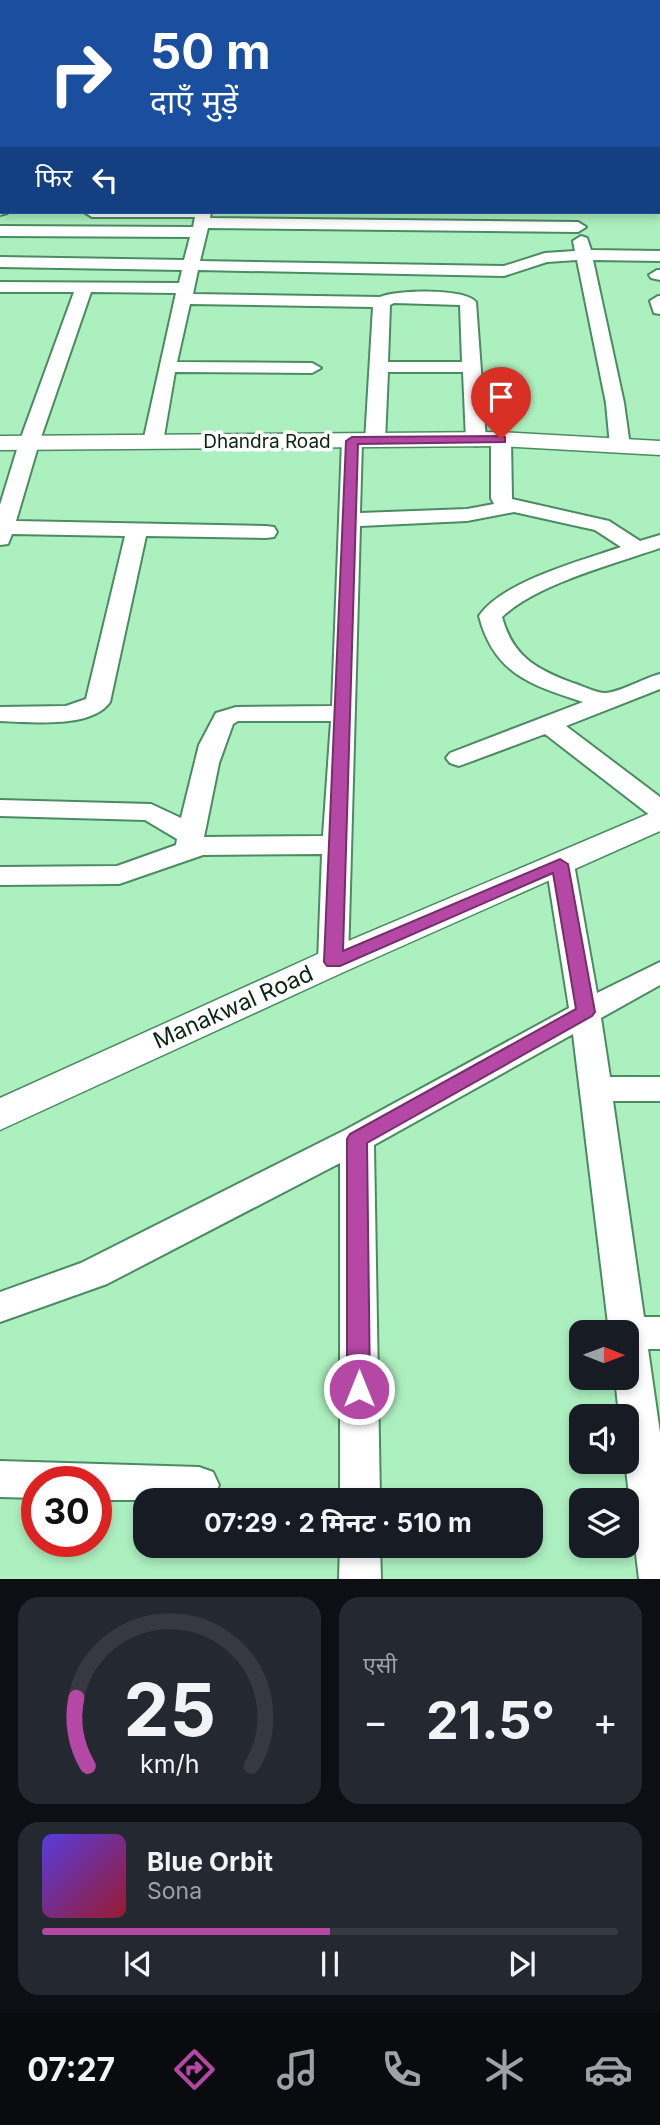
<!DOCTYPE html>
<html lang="hi">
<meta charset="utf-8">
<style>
body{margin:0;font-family:Inter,"Noto Sans Devanagari",sans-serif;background:#242831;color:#f1f3f6;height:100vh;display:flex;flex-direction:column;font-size:26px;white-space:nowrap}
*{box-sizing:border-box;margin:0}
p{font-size:23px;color:#9ea1a6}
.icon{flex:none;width:38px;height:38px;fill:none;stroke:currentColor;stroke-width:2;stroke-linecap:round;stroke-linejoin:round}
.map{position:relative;height:1579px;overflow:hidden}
.sheet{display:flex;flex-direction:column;gap:18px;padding:18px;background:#0d0f14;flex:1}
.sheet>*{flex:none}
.banner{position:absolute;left:0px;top:0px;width:662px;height:214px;box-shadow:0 4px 10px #0003;background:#1a4fa0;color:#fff;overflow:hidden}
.needle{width:46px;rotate:91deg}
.buttons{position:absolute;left:569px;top:1320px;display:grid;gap:14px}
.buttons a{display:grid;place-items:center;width:70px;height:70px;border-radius:14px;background:#171b24;box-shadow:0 4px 10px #0003;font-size:35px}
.speed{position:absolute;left:21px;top:1466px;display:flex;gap:14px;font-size:35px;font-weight:700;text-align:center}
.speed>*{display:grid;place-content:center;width:91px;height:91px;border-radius:50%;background:#171b24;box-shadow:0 4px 10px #0003;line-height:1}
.speed .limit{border:10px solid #d22;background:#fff;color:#111}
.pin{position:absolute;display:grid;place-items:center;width:60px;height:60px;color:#fff;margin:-72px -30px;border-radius:50% 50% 50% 0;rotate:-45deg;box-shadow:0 0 7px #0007}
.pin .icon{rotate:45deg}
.me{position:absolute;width:77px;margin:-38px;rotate:0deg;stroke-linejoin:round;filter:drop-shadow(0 0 5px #0008)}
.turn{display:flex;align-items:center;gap:24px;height:147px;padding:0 35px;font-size:32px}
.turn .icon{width:91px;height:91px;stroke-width:2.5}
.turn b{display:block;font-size:49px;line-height:60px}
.then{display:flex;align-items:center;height:66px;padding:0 35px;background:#0003;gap:14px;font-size:26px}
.big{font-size:52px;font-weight:700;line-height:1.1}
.sheet .widget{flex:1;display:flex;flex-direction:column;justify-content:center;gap:10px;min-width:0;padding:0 24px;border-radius:21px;background:#242831}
.sheet .dial{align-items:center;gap:0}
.dial svg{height:182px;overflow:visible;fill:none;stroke:#363941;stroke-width:7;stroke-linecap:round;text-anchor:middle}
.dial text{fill:#f1f3f6;stroke:none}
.song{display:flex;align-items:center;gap:21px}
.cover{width:84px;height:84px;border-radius:10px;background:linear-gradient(135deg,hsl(250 70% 55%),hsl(350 70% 35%))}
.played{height:7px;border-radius:4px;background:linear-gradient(90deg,#b547a5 50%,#363941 50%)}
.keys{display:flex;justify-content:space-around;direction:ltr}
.heat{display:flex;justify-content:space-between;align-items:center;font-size:38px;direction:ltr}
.sheet .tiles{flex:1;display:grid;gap:18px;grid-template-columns:1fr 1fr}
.widget:last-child{grid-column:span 2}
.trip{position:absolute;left:133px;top:1488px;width:410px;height:70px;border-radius:21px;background:#171b24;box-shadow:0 4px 10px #0003;font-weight:700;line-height:70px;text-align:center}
.menu{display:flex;height:112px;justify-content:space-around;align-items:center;background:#090b0e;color:#9ea1a6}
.menu .icon{width:49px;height:49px}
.menu .active{color:#b547a5}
.menu b{font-size:32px;color:#f1f3f6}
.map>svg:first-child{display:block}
</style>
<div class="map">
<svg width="660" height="1579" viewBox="0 0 660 1579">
<rect width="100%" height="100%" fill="#adf0c0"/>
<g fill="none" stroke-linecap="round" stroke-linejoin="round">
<defs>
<path id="minor" d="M43 0H55L43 2Z
M256 0H268V2H256Z
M306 0H318V2H306Z
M526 0H538V2H526Z
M616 0H628V2H617Z
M0 23H2V29H0Z
M0 43H2V51H0Z
M2 63V72L0 73V64Z
M0 158H2V166H0Z
M0 183H2V191H0Z
M0 205 2 212 7 213 0 215Z
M84 212H211L210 218 578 222 586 227 578 232 208 228 200 261 504 266 545 253 575 251 573 241 581 236 587 238 591 250 660 251V261L593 260 624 403 630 446 620 452 610 446 606 403 577 260 547 262 504 276 198 270 193 294 380 297C397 290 464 288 476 302L486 440 476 446 466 440 463 372H388L385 441 382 445H368L365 441 373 307 190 304 177 362 312 363 321 368 312 373 175 372 163 442 153 448 146 446 143 442 176 293 91 292 39 443 16 521 266 526 274 527 277 532 274 537 266 538 146 536 110 702C91 729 30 722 0 721V707L66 706 86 699 125 536 12 534 8 544 0 545V505L19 443 74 292H0V282L179 283 182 270 0 267V257L184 260 190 237 0 236V226L193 227 195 217H92ZM394 303 460 305 462 362H388L390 305Z
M657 270H660V280L651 278 649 275Z
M658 296H660V314L654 313 650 301Z
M501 433 511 439 512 499 609 521 640 541 660 535V548C614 564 537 584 502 617 513 657 536 669 573 683 583 686 594 692 604 693 617 694 646 677 660 674V689L566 726 660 797V818L651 816 545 734 459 766 450 763 446 758 450 753 583 702C531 685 494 674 479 616 503 581 581 561 621 547L595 530 514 512 467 521 360 526 348 962 343 969 333 972 323 969 318 962 322 854 203 855 119 884 0 885V867L117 866 176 845 177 839 145 820 0 816V800L151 804 181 818 199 745 216 713 236 707 332 706 342 441 345 437H359L362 441 360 513 467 509 494 504 491 498V439ZM331 721 323 836 204 837 219 763 233 724 238 721Z
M560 855 570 858 574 864 597 993 660 962V985L601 1018 610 1077H660V1101H613L644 1317H660V1349H648L660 1433V1579H639L625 1461 626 1416H619L615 1377H626V1332H609L573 1034 374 1145 380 1500H340V1163L107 1284 0 1322V1292L81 1263 345 1130 569 1008 546 864 550 858Z
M0 1461 199 1467 213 1472 219 1485 213 1498 209 1500H96V1482H37V1498L0 1497Z
M340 1545H380L381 1579H339Z"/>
<path id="tertiary" d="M501 432 660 441V455L501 446 0 450V436Z
M660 809V831L346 971 0 1130V1098L320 953Z"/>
</defs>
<use href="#minor" stroke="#4b8b61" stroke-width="4"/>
<use href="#tertiary" stroke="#4b8b61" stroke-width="3"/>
<use href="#minor" fill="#fff" fill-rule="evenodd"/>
<use href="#tertiary" fill="#fff" fill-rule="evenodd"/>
</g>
<path fill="#b547a5" stroke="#762e6b" stroke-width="2" d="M501 436 505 437V442L358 444 343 951 560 859 568 864 595 1012 592 1016 367 1143 370 1389 367 1396 359 1399 351 1396 347 1389V1139L350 1134 576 1009 553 873 340 966H327L324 962 346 441 352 437Z"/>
<g text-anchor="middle" stroke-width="7" stroke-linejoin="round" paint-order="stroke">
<g font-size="19" fill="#0a2514" stroke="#fefefe">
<text x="267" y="448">Dhandra Road</text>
</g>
<g font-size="23" fill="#0a2514" stroke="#fefefe">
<text transform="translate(233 1007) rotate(-24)" y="8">Manakwal Road</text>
</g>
</g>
</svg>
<div class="buttons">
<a><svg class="needle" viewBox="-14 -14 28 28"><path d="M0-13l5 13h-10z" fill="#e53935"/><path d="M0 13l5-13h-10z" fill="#9ea1a6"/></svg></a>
<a><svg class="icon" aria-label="sound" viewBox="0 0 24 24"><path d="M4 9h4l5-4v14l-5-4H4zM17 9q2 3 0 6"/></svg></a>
<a><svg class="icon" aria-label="layers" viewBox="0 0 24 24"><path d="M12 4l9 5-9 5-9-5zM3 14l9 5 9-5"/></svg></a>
</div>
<div class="speed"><div class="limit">30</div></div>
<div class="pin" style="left:501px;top:439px;background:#d93025"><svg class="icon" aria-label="arrive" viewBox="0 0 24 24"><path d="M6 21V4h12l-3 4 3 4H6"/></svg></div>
<svg class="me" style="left:359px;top:1389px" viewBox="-20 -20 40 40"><circle r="17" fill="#b547a5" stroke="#fff" stroke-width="3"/><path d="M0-11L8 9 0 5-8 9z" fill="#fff"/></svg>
<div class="trip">07:29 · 2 मिनट · 510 m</div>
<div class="banner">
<div class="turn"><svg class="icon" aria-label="right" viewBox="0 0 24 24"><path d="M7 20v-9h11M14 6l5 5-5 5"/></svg><div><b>50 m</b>दाएँ मुड़ें</div></div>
<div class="then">फिर<svg class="icon" aria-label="left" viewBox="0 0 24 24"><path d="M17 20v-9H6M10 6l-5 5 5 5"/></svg></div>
</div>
</div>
<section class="sheet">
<div class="tiles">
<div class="widget dial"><svg viewBox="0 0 100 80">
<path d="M14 69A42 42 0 1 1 86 69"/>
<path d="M14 69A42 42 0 0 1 9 39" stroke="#b547a5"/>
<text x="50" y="56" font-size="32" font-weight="700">25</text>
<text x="50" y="72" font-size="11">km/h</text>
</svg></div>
<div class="widget"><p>एसी</p>
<div class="heat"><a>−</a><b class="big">21.5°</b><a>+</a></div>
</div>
<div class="widget">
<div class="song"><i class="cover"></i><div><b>Blue Orbit</b><p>Sona</p></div></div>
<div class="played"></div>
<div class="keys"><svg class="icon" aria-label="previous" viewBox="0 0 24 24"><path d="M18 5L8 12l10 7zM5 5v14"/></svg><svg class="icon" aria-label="pause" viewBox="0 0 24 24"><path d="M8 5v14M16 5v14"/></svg><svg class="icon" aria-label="next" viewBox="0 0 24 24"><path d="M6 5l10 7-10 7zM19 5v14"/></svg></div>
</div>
</div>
</section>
<nav class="menu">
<b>07:27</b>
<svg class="icon active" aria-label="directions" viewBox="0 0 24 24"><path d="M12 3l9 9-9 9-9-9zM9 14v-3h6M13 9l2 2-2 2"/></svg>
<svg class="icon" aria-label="music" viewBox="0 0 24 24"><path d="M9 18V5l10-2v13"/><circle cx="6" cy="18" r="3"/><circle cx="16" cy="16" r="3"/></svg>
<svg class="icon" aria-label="phone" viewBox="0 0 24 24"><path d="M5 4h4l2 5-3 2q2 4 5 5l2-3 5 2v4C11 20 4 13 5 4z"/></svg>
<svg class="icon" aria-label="climate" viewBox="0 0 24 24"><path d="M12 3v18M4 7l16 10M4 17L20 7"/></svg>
<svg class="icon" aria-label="car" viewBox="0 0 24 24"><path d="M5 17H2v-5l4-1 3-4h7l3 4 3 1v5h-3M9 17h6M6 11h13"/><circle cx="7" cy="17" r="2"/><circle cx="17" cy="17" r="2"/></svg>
</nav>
